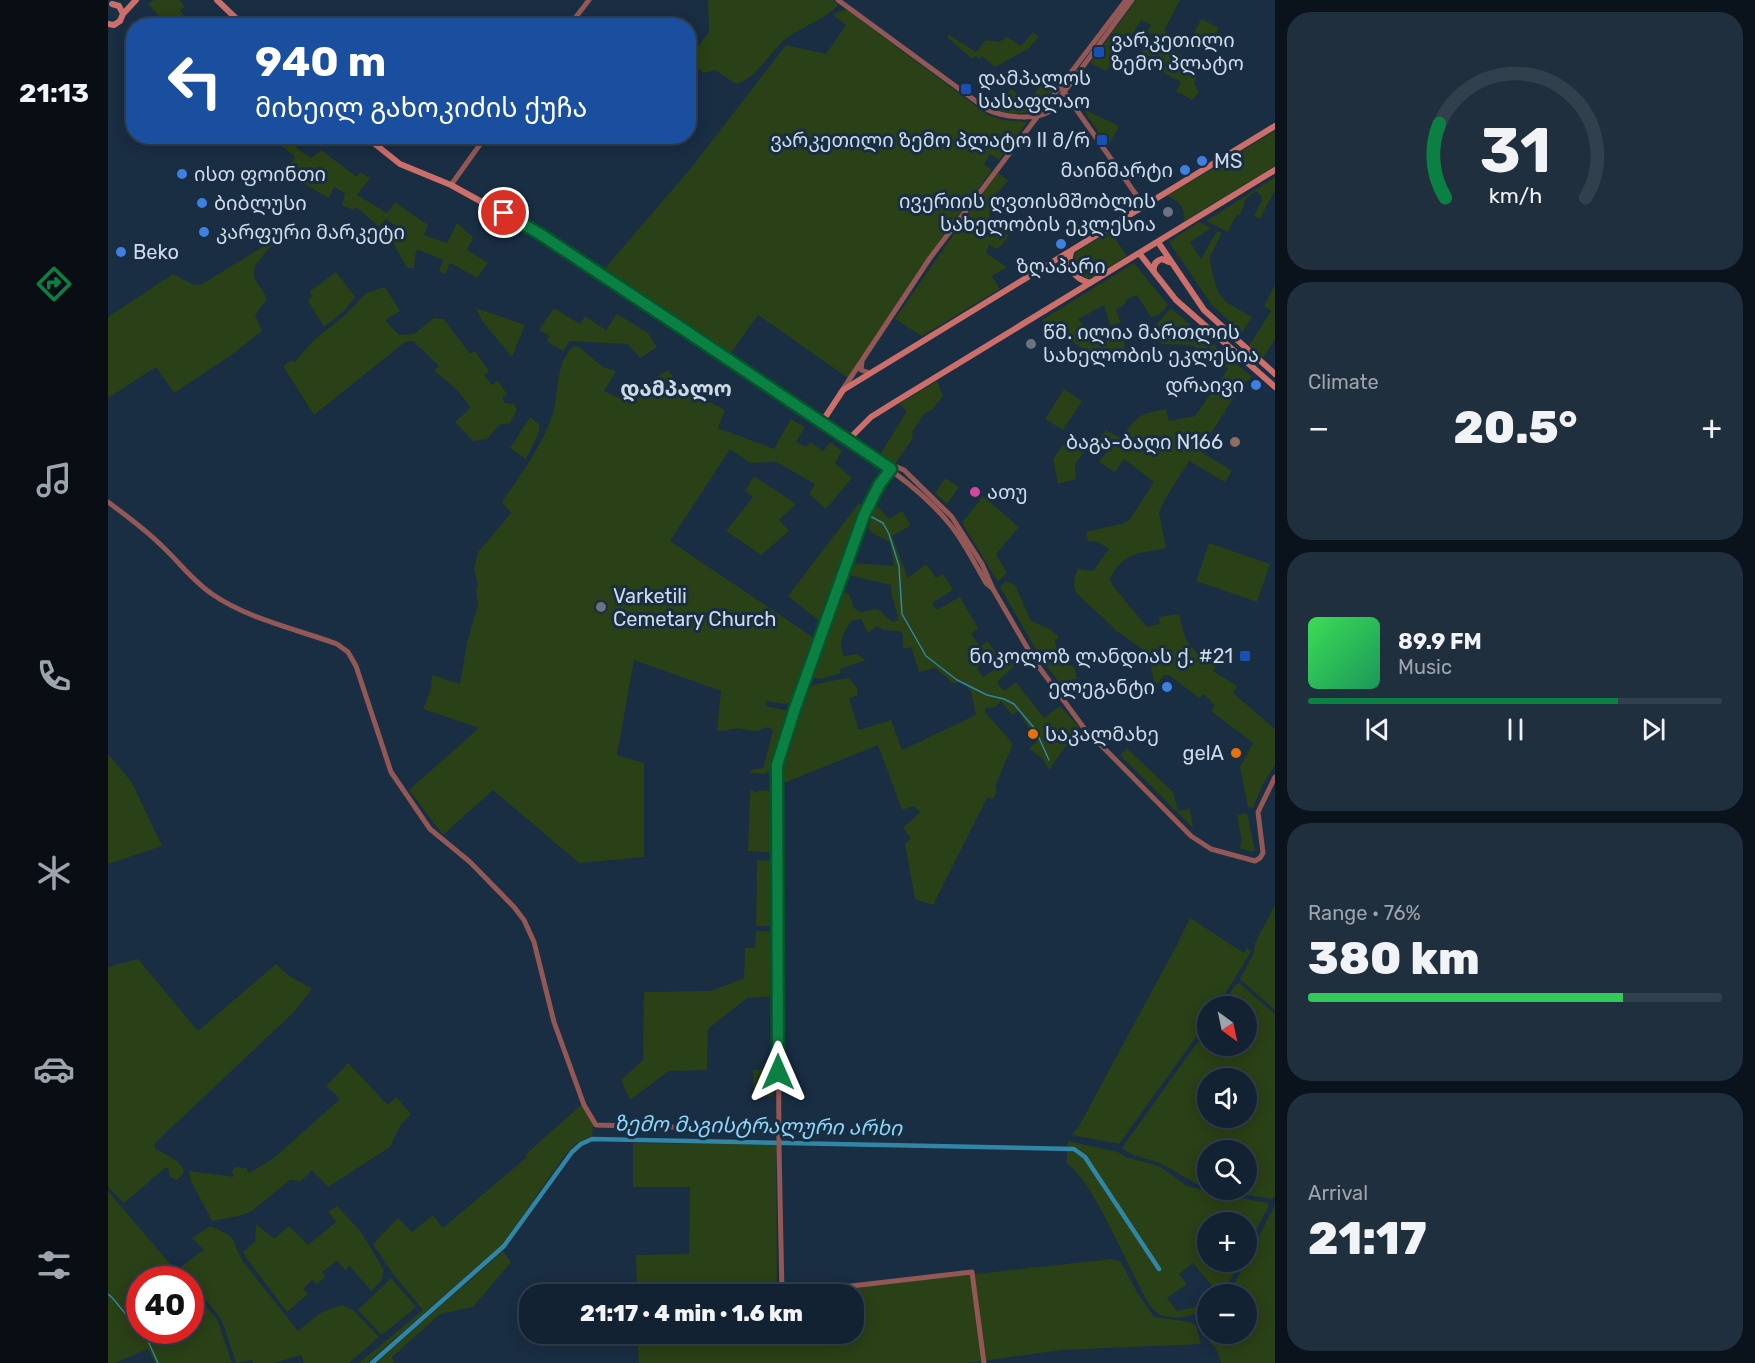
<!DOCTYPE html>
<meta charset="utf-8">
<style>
body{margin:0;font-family:Rubik,"Noto Sans Georgian",sans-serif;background:#202f3e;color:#f1f3f6;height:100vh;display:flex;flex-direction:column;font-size:22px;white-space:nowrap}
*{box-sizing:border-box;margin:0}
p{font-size:20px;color:#9da4ac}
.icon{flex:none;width:33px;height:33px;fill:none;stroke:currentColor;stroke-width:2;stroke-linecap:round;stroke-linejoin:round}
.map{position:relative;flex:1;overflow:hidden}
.side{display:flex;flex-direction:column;gap:12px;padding:12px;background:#0a131c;width:480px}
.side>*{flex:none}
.top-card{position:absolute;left:18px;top:18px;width:570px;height:126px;border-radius:24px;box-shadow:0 3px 15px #0003,0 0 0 2px #323f4d;background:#1a4fa0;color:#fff;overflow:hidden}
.needle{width:39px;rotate:147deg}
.tools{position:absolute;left:1089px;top:996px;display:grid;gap:12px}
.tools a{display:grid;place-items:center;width:60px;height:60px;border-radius:50%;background:#132232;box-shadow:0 3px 15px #0003,0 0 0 2px #323f4d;font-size:30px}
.speed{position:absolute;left:18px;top:1266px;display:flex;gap:12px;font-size:30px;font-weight:700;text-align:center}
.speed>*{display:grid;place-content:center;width:78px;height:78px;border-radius:50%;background:#132232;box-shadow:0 3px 15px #0003,0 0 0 2px #323f4d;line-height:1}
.speed .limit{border:9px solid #d22;background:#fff;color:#111}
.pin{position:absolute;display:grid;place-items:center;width:51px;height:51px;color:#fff;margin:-26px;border:3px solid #fff;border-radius:50%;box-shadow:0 2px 6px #0007}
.me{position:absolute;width:66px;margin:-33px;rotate:0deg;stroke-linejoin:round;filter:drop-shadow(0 0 4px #0008)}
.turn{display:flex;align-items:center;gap:21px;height:126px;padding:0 30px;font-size:27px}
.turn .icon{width:78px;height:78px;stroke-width:2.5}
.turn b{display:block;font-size:42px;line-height:51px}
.big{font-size:45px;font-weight:800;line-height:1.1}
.side .tile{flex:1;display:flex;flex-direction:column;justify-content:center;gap:9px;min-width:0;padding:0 21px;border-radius:24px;background:#202f3e}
.side .dial{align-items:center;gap:0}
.dial svg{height:156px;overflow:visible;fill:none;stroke:#323f4d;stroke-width:7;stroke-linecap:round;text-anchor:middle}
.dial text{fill:#f1f3f6;stroke:none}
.song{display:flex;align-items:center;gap:18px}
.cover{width:72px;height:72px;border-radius:9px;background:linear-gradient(135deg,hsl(130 70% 55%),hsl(150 70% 35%))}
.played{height:6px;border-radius:3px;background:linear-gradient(90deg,#0b8043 75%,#323f4d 75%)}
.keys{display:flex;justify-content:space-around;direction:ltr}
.heat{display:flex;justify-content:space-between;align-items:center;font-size:33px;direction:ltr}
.charge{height:9px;border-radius:4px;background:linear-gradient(90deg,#34c759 76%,#323f4d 0)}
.trip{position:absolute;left:411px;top:1284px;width:345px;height:60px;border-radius:24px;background:#132232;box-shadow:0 3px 15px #0003,0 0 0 2px #323f4d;font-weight:800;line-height:60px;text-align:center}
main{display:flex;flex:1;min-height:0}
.tabs{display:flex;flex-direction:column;width:108px;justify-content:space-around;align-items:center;background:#080e14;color:#9da4ac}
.tabs .icon{width:42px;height:42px}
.tabs .current{color:#0b8043}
.tabs b{font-size:27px;color:#f1f3f6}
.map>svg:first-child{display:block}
</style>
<main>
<nav class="tabs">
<b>21:13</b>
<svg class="icon current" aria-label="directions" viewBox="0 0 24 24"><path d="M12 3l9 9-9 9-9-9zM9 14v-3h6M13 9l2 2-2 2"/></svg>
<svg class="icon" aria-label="music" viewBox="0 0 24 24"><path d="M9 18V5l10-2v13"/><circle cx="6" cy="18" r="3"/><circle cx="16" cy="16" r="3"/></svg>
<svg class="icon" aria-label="phone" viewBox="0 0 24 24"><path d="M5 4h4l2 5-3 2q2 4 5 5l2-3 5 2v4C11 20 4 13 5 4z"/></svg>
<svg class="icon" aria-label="climate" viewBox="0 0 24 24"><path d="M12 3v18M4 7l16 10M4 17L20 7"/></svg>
<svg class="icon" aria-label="car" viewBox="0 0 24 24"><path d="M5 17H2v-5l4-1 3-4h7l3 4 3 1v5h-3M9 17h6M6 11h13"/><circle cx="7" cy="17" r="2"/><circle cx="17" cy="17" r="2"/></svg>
<svg class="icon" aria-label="filters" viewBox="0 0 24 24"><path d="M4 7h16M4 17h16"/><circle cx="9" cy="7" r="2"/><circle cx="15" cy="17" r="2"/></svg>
</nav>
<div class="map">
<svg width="1167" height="1363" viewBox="0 0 1167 1363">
<rect width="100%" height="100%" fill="#192d43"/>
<path fill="#2a4016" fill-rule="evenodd" d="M46 0H72L77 7 72 10 82 25H56L54 19 40 4Z
M600 0H725L730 5C722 16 692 28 679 38 660 53 652 76 628 84L607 70 596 73 581 62V59L601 32Z
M1028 0H1072L1056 31 1068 37 1065 43 1039 32 1043 25 1033 20 1006 67 1002 66 998 71 982 63Z
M734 10H739L880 115 895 120 919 122 891 160 882 154 876 164 884 170 810 271 740 378 650 315 622 354 499 270 498 267 583 168 678 45 718 54 738 25 725 15Z
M1093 19 1111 28 1102 46 1084 37Z
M925 32 931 37 920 49 887 67 874 56 872 59 867 56 864 59 839 37 841 35 868 52 878 40 891 42 899 37 913 46Z
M1042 37 1088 64V78L1086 83 1091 92 1084 100 1068 91 1073 82 1051 70 1054 64 1034 52Z
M942 74 951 81C946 89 941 99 934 105 919 118 893 114 878 105L885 95 893 101 903 89 920 102Z
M975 109 1011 126 1000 147Z
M1167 131V166L1076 221C1078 208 1070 200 1059 196Z
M163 137H186L192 142 188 148 203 158 213 150 249 177 252 172 262 178 249 195 279 213 287 202 320 225 316 235 339 243 349 223 365 237 359 250 380 263 369 278 342 263 337 274 331 271 335 260 311 250 308 251 306 268H299L282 237 288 226 278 219 271 227 248 207 245 210 234 205 237 193 226 187 221 198 193 182 195 174 182 166 187 157Z
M891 173 900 181 885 198 881 217 901 236 890 249 881 245 878 253 899 267 884 276 892 289 814 336 787 319 886 176Z
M1167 177V190L1152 219 1146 216 1154 200 1153 195 1147 191 1138 199 1132 215 1129 214 1120 232 1098 221Z
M1091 222 1103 228 1082 242 1093 259 1109 231 1114 233 1102 257 1103 268 1110 292 1118 302 1144 317 1134 333 1104 305 1061 242Z
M1002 231 1019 256 986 277 978 278 967 267V253Z
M166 240 168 244C162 247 158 251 154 257 136 276 151 280 159 299L147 315 154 331 122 356 66 393 48 367 0 398V317L65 274 86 285 94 284Z
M1026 263 1060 305 1052 314 1043 317 1029 295 1019 299 1017 304 1008 310 1013 323 1002 325 996 305 970 319 988 340 1015 332 1017 350 987 358 953 333 949 335 934 320Z
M228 272 247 297 237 310 216 327 200 301 204 296 201 292Z
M1167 285V339L1155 358 1141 346 1163 311 1156 306Z
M277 287 292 311 277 320 291 335 306 334 326 318 336 319 362 354 367 351 381 371 376 375 384 385 390 381 399 394 394 398 397 403 406 404 409 410 402 423 391 425 379 439 365 441 347 422 362 408C354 392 340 382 326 371L331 366 305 341 297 342 206 415 175 366 184 360 187 362 205 341 238 314 258 293Z
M368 308 417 325 404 357 374 321Z
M446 308 472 324 477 316 498 330 509 314 540 333 549 347 532 358 520 344 462 341 455 351 439 341 442 336 431 330Z
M1063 308 1144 377 1132 387 1092 451 1124 471 1117 482 1081 461 1059 496 1051 512 1058 548C1031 554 1015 551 1002 579L1005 586 1039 627 1052 624 1051 617 1071 614C1079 647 1080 647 1108 666L1105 671 1129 686 1125 693 1167 729V765L1154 786 1145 808 1140 807 1132 767 1145 743 1103 711 1107 705 1095 694 1091 698 1061 675H1056L1050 684 1046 681 1041 659 1035 650 1009 631 969 594C965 586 965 577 970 569L985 571 1001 549 990 542 980 541 978 532 1016 523 1022 519 1046 482 1016 459 1007 472 991 462 1000 450 989 442 998 430 1013 439C1030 415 1028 415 1058 409L1061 421 1087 416 1120 369 1084 345 1054 344 1041 333Z
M465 346 471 347 495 367 508 371 496 391 523 403 537 384 560 370 573 388 617 410 610 428 666 449 683 419 697 427 688 442 698 447 702 442 715 451 722 442 734 451 727 463 744 478 718 509 701 494 707 484 668 462 642 463 622 449 562 541 709 640 685 701 678 704 658 701V706L682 711 667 767 657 774 642 773 643 770 654 768 656 766 665 730 659 727C642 736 638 726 624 729 617 730 616 732 609 730L613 691 526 660 509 755 536 763V857L471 863 385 790 335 835 301 790 371 728 315 709 323 689 324 675 352 684 359 642 370 605 368 589 370 585 366 569 370 552 403 513 394 502C413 474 435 445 445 413 451 390 447 365 465 346Z
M829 381 835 396 824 410 816 414 804 432 805 438 787 464 771 456 799 411 791 404Z
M956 389 974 401 955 430 937 419Z
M422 417 431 424 432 430 418 459 402 448Z
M958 441 976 452 967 464 968 479 950 484 945 459Z
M646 476 688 504 671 520 681 531 653 555 618 531 645 497 637 491Z
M837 478 851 487 839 504 827 493Z
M875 496 911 527 888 554 899 573 890 582 854 523Z
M751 503 757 508 715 624 680 596Z
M768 505 781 519 794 511 803 525 784 536 800 578 818 564 828 578 835 574 845 590 824 603 828 610 852 597 870 628 863 634 872 646 880 641 888 654 869 668 875 677 902 659 906 666 889 682 896 691 908 682 936 718 952 706 971 727 941 770 934 758 921 749 929 741 910 711 904 715 893 701 888 707 878 708 877 712 905 744 887 787 889 788 886 799 879 798 825 905 807 899 797 844 803 838 795 828 812 812 806 806 794 810 770 745 671 785 674 756 699 687C702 685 737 678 741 678L749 688 750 695 741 698 751 730 783 720 794 750 868 715 863 691 854 681 845 683 827 668 811 672 803 647 795 649V635L792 631 775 630 769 626 760 633 753 619 743 621C736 633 729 642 736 656L749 654 758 660 732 669 733 673 713 679 704 677 733 591 741 594 746 608 752 612C756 612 764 609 768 609 775 610 777 619 786 622L790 620C789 608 782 598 783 585L740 575 744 563 786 566 782 542 766 534 760 528 762 523 758 521Z
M1101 543 1162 564 1149 602 1088 581Z
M898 581 907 585 923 621 942 629 951 637 947 641 952 661 966 667 969 679 951 682 934 660 892 587Z
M1019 748 1065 792 1070 811 1082 809 1085 828 1012 755Z
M0 754 23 781 54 846 0 864Z
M642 790 650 793 651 790 665 791V853L640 851Z
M1139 813 1147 850 1144 852 1131 848 1134 842 1129 815Z
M649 860 665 861 666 926H648Z
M1167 905V1010L1132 979 1146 953 1147 943Z
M1082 918 1136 953 1139 948 1143 951 1110 1006H1100L1099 1022 1011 1144 963 1135 971 1126 1071 941Z
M648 931 666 932 667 996 639 998 600 1029 599 1070 561 1071 522 1100 513 1080 535 1060 536 992 603 991 636 978 637 948H647Z
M30 959 90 1031 168 964 180 975 204 989 186 1012 47 1143V1148C55 1154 91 1167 68 1180L62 1177 60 1168H57L16 1203 0 1187V967Z
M1131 983 1167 1014V1196L1164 1199 1107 1190H1138V1150H1100L1099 1187C1081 1183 1070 1171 1053 1164 1040 1158 1025 1157 1014 1148L1099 1029 1100 1046H1138V1006H1114L1127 985ZM1100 1078H1138V1118H1100Z
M240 1063 280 1105 288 1097 303 1114 293 1124 282 1147 220 1187 204 1170 193 1181 182 1180 144 1211 131 1216 104 1221 83 1181 81 1171 126 1177 124 1171 127 1167 138 1168 141 1173 166 1158 232 1099 218 1086Z
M645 1070H667V1091L664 1096 646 1097Z
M473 1105 485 1123 484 1136 467 1144 457 1155 394 1245 259 1363H251L315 1310 285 1274 265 1244 290 1218 304 1232 325 1215 335 1228 419 1157 417 1155Z
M960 1141 1010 1152 1018 1157 1051 1166 1079 1186 1114 1195 1160 1203 1161 1205 1139 1249 1138 1222H1100V1262H1132L1115 1294H1104L1108 1291 1085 1263 1071 1274 1079 1284 1059 1298 1069 1311 1088 1307 1099 1298V1308C1088 1316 1059 1323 1047 1311 1039 1303 1033 1289 1028 1279 1014 1253 981 1176 959 1164V1150L972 1155 979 1162 982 1160 971 1149 959 1147Z
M525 1143 668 1144 669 1294H529L528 1255 581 1254 582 1187H525Z
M0 1191 75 1279 32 1280V1330H82L83 1289 109 1319 124 1363H47L40 1349 7 1363H0Z
M1167 1205V1363H1113L1108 1348 1101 1342 1117 1334H1138V1294H1121Z
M229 1206 253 1232 276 1270 273 1281 263 1291 242 1266 237 1270 229 1261 214 1272 217 1277 209 1284 204 1280 195 1289 200 1294 179 1312 137 1256 135 1252 147 1242 148 1224 166 1239 181 1226 200 1245 228 1222 220 1212Z
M102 1226C135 1239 121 1240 137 1264L190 1331 214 1312 234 1305 245 1310 271 1337 241 1363H196L193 1355 166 1363H145L144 1360 128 1363 116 1326 110 1315 71 1268 96 1250 84 1238Z
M395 1251 403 1262 365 1307 332 1314 284 1357 286 1363H268Z
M1004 1259 1013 1262 1029 1292 1046 1317 1082 1322 1088 1326 1093 1344 954 1350 860 1363H531L529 1334H746V1294H686Z
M283 1278 308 1307 274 1335 250 1310Z"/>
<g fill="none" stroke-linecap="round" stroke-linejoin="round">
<path stroke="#3186a6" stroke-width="1.5" d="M760 515 775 523 781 534 791 566 794 614 818 656 849 680 879 695 896 699 906 704 927 729 941 760
M0 1294C9 1300 18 1319 32 1327
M35 1330 50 1363"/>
<path stroke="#3186a6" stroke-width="4.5" d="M264 1363 396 1246 464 1152 473 1144 484 1139 966 1149 977 1157 1051 1269"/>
<path stroke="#935855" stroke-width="5" d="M730 0 880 110C895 117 928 121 942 111L1024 0
M461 26 481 0
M954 89 1036 206
M343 185 378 136
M754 362 753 370 762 373
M735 389 822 258 1018 0
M740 440C777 466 816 491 844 527 857 544 867 564 878 583L884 588
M783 469 770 485 756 515 687 708 669 765 671 1147 674 1294 864 1272 876 1363
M783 469 789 467 796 470 844 517 874 564 885 589 928 663 976 728 1083 836 1103 849 1147 861 1152 858 1155 853 1150 812 1167 777
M0 502C19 516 38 530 54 546 71 562 85 581 104 594 140 619 188 629 229 644L240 652 248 666 283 772 322 829 362 862 406 907 416 920 426 942 446 1022 476 1105 488 1125 671 1130"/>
<path stroke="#cc6e6a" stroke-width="6" d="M109 0 136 26
M4 4 11 6 15 14
M0 24 6 25 12 21 15 14 28 0
M257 136 292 164 343 185 432 234 740 440 763 417 787 402 1167 170
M1050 242 1096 310 1167 374
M964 250C957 266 966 279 982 283
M1031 253 1068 300 1167 387
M1046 272C1045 266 1047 261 1054 259L1061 262
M714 422 735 390 1167 126"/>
</g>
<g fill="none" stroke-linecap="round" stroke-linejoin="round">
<defs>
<path id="route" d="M396 213 432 234 575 329 783 469 771 485 756 515 687 708 669 765 670 1072"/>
</defs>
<use href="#route" stroke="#07532c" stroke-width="15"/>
<use href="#route" stroke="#0b8043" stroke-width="10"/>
</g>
<g fill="#1a4fb4" stroke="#192d43" stroke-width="2">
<rect x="985" y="46" width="12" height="12" rx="3"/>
<rect x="852" y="83" width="12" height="12" rx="3"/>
<rect x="988" y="134" width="12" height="12" rx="3"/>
<rect x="1131" y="650" width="12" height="12" rx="3"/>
</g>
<g fill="#3f7fe0" stroke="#192d43" stroke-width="2">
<circle cx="1094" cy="161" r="6"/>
<circle cx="1077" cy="170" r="6"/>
<circle cx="74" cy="174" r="6"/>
<circle cx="94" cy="203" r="6"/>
<circle cx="96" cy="232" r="6"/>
<circle cx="953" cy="244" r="6"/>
<circle cx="13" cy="252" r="6"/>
<circle cx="1148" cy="385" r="6"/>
<circle cx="1059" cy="687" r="6"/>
</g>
<g fill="#6b7280" stroke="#192d43" stroke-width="2">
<circle cx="1060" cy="212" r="6"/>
<circle cx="923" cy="344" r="6"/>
<circle cx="493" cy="607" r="6"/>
</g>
<circle fill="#8d6e63" stroke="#192d43" stroke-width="2" cx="1127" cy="442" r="6"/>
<circle fill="#d1479c" stroke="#192d43" stroke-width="2" cx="867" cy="492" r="6"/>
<g fill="#e8710a" stroke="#192d43" stroke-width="2">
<circle cx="925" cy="734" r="6"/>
<circle cx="1128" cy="753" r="6"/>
</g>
<g text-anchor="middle" stroke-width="6" stroke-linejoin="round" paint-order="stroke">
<g font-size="20" fill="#cddae8" stroke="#192d43" text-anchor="start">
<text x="1003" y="47">ვარკეთილი<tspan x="1003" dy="23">ზემო პლატო</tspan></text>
<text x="870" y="85">დამპალოს<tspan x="870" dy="23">სასაფლაო</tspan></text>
<text x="982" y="147" text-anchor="end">ვარკეთილი ზემო პლატო II მ/რ</text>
<text x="1106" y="168">MS</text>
<text x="1065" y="177" text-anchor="end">მაინმარტი</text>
<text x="86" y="181">ისთ ფოინთი</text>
<text x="1048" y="208" text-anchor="end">ივერიის ღვთისმშობლის<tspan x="1048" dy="23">სახელობის ეკლესია</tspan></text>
<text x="106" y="210">ბიბლუსი</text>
<text x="108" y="239">კარფური მარკეტი</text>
<text x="25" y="259">Beko</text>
<text x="953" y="273" text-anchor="middle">ზღაპარი</text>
<text x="935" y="339">წმ. ილია მართლის<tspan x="935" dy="23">სახელობის ეკლესია</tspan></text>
<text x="1136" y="392" text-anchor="end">დრაივი</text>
<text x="1115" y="449" text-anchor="end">ბაგა-ბაღი N166</text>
<text x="879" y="499">ათუ</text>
<text x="505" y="603">Varketili<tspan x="505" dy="23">Cemetary Church</tspan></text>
<text x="1125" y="663" text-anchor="end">ნიკოლოზ ლანდიას ქ. #21</text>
<text x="1047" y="694" text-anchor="end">ელეგანტი</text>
<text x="937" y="741">საკალმახე</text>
<text x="1116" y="760" text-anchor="end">gelA</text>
</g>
<g font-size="21" font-weight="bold" fill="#cddae8" stroke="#192d43">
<text x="568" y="396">დამპალო</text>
</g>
<g font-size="21" font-style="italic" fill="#8bd7f8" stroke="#192d43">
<text transform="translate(650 1126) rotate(1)" y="7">ზემო მაგისტრალური არხი</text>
</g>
</g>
</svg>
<div class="tools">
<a><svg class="needle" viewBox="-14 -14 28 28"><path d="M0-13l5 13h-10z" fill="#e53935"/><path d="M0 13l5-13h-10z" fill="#9da4ac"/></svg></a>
<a><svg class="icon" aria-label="sound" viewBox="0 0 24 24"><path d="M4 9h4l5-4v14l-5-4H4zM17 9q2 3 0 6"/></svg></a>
<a><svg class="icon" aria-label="search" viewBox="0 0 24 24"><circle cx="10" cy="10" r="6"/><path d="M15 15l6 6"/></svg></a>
<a>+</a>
<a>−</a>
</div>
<div class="speed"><div class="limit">40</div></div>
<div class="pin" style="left:396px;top:213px;background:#d93025"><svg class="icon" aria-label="arrive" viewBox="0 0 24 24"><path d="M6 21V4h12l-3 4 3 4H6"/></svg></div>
<svg class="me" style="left:670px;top:1072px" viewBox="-20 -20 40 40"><path d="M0-17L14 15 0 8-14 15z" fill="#0b8043" stroke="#fff" stroke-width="4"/></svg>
<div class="trip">21:17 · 4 min · 1.6 km</div>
<div class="top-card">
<div class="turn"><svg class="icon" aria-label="left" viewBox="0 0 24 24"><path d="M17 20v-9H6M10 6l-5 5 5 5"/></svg><div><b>940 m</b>მიხეილ გახოკიძის ქუჩა</div></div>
</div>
</div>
<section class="side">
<div class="tile dial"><svg viewBox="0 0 100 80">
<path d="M14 69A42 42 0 1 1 86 69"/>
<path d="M14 69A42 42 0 0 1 11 31" stroke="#0b8043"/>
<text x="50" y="56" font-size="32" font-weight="700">31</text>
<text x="50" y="72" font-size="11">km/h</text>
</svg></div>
<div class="tile"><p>Climate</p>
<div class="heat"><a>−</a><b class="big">20.5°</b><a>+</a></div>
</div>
<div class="tile">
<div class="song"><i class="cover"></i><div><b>89.9 FM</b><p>Music</p></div></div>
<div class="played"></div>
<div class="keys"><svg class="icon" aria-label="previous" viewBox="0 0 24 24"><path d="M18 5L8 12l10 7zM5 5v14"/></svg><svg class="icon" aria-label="pause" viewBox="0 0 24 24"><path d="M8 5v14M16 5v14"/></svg><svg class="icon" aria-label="next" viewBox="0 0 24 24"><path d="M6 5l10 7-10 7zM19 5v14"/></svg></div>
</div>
<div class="tile"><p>Range · 76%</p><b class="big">380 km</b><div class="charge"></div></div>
<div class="tile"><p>Arrival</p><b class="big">21:17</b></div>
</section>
</main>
